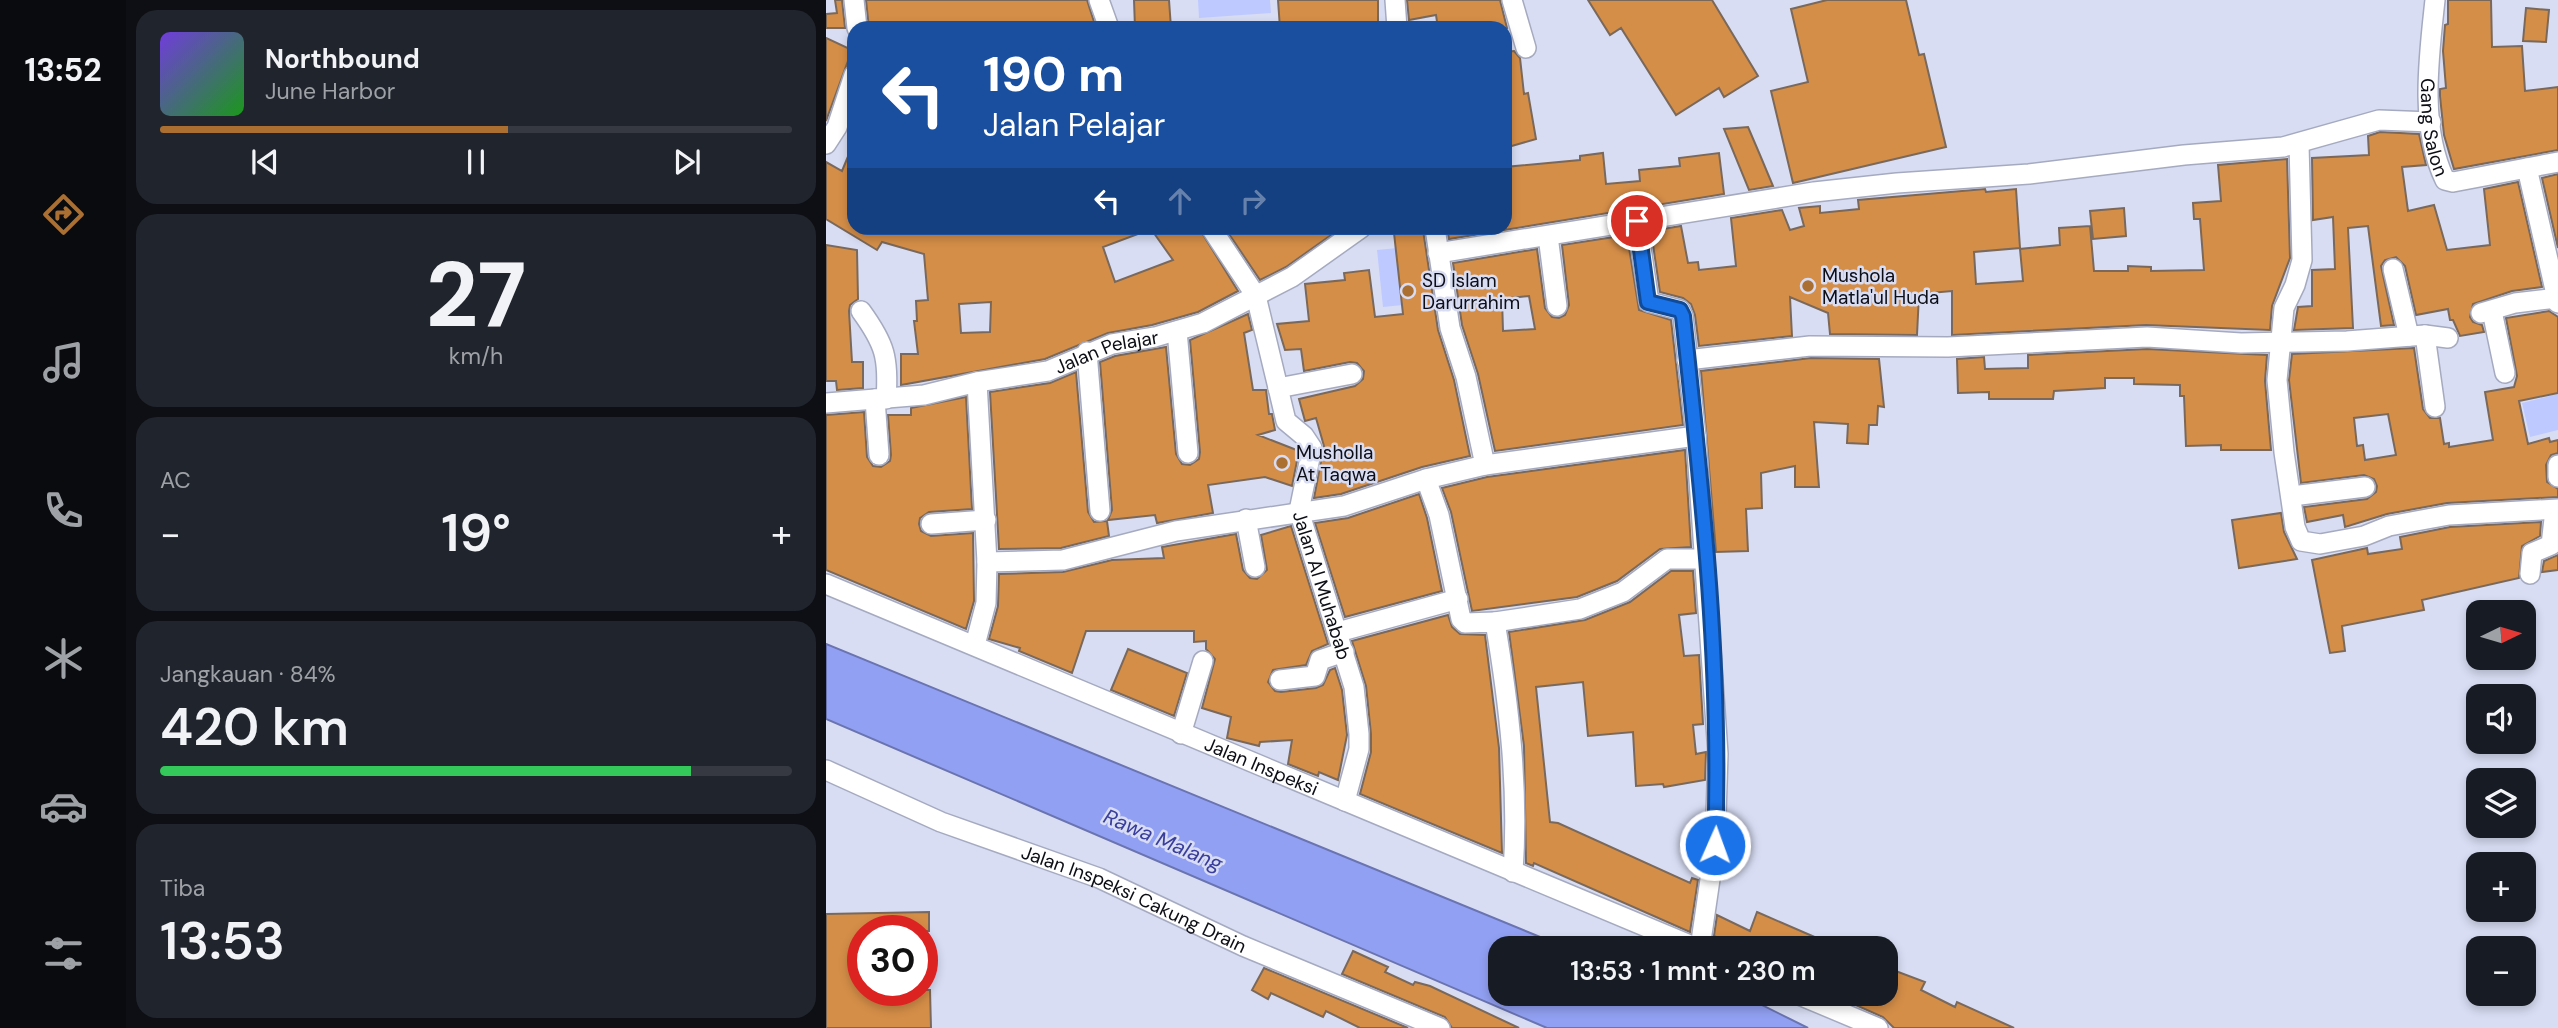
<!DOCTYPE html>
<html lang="id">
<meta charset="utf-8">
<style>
body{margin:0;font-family:"DM Sans",sans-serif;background:#20242c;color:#f1f3f6;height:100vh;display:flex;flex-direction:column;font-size:26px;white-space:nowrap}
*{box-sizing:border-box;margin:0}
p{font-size:23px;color:#9ea1a6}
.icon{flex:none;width:38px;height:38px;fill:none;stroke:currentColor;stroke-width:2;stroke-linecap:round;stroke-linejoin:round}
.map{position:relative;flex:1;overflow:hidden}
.side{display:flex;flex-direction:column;gap:10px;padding:10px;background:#0d0f14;width:700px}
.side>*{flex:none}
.banner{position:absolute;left:21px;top:21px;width:665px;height:214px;border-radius:21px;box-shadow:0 4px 10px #0003;background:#1a4fa0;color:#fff;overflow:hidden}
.needle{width:46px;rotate:85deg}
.fabs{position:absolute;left:1640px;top:600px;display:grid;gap:14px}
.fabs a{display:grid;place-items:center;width:70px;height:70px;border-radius:14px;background:#171b24;box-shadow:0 4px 10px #0003;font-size:35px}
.speed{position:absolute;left:21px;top:915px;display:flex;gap:14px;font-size:35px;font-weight:700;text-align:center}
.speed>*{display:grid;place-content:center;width:91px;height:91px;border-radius:50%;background:#171b24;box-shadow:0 4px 10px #0003;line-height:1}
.speed .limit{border:10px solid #d22;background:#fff;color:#111}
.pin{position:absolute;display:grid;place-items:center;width:60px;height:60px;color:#fff;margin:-30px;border:4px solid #fff;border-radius:50%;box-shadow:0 2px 7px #0007}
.me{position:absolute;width:77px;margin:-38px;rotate:2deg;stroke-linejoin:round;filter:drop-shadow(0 0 5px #0008)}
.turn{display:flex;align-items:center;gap:24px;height:147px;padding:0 21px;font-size:32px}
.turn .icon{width:91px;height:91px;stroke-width:2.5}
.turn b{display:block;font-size:49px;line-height:60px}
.lanes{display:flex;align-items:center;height:66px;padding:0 21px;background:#0003;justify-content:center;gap:35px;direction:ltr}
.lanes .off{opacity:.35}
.big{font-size:52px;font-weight:600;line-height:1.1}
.side .widget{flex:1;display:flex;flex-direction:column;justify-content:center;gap:10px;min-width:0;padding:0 24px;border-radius:21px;background:#20242c}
.side .dial{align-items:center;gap:0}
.dial b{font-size:91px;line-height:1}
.song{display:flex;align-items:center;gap:21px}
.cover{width:84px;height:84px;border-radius:10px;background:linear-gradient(135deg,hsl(260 70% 55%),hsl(120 70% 35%))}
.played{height:7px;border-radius:4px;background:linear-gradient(90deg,#ab6f32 55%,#363941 55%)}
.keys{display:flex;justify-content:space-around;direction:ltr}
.heat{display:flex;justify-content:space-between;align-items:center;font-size:38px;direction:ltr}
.charge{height:10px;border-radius:5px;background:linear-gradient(90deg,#34c759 84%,#363941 0)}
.trip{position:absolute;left:662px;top:936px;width:410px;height:70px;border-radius:21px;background:#171b24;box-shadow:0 4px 10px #0003;font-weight:600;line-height:70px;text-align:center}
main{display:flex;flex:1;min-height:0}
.dock{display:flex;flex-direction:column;width:126px;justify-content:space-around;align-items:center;background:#090b0e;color:#9ea1a6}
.dock .icon{width:49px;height:49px}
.dock .current{color:#ab6f32}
.dock b{font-size:32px;color:#f1f3f6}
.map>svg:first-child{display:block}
</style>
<main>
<nav class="dock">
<b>13:52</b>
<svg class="icon current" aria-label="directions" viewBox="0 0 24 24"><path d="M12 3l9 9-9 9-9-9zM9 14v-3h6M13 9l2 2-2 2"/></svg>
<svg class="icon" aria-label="music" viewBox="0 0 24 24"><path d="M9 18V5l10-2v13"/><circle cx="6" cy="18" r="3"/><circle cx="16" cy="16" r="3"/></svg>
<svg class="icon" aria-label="phone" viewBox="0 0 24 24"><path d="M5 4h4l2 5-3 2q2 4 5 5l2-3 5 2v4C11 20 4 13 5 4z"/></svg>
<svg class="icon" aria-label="climate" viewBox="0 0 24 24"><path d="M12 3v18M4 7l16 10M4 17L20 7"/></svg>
<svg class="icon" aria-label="car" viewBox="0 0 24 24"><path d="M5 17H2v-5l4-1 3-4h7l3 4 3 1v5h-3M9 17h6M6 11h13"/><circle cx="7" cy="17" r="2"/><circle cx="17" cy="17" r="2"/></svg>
<svg class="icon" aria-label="filters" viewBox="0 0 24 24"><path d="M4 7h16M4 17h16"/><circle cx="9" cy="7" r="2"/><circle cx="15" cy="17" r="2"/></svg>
</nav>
<section class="side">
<div class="widget">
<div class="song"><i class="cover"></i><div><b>Northbound</b><p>June Harbor</p></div></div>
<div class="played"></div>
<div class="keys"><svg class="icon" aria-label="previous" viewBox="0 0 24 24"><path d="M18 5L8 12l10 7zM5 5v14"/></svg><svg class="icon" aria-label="pause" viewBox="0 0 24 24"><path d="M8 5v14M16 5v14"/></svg><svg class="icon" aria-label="next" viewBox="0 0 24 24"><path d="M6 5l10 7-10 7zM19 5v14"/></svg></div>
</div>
<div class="widget dial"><b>27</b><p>km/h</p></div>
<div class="widget"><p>AC</p>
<div class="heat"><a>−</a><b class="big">19°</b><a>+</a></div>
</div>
<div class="widget"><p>Jangkauan · 84%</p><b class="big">420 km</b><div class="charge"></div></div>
<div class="widget"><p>Tiba</p><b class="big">13:53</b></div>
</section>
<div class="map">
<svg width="1732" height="1028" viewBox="0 0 1732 1028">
<rect width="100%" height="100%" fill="#d8ddf4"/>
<path fill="#becaff" d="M372 0H444L445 13 373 18Z
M581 247 587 304 557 307 551 250Z
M1732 394V430L1704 437 1696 403Z"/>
<path fill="#92a0f3" stroke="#6a74b0" stroke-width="2" d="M0 644 741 948H674V994L916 995 982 1028H721L0 719Z"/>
<path fill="#d58e48" stroke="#7a695a" stroke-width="2" fill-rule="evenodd" d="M9 0H16L19 28H0V14L11 13Z
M40 0H261L270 28H230V24L180 28H43Z
M308 0H343L345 28H309Z
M452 0H552V28H454Z
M581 0H674L681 28H612L610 15 583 20Z
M762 0H886L932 76 898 97 893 88 850 115 795 28 784 35Z
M1001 0H1080L1093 55 1098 54 1120 147 967 183 945 91 982 82 965 9Z
M1622 0H1665L1666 47 1696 46 1699 91 1732 87V150L1628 169 1618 135 1614 96V89L1620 88 1617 51 1619 25 1622 24Z
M1700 8 1723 10 1720 42 1697 41Z
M0 38 26 50 0 121Z
M688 51 694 58 698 94 702 93 710 139 679 148V52Z
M922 127 934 155 947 186 923 190 898 129Z
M1554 132 1593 134 1600 165 1576 167 1582 211 1608 205 1621 250 1664 245 1658 189 1692 182 1716 287 1686 291 1647 304 1644 317 1647 322 1656 325 1658 332 1634 336 1627 320H1624L1622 309 1590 315 1579 266 1570 257 1559 260 1555 266 1568 325 1555 326 1542 226 1522 228 1527 328 1468 330 1472 307 1486 306V270L1509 269 1507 217 1487 220 1486 158 1543 155 1542 136Z
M28 142V228H373L412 291 372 312 326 325 282 333 219 359 75 385V354H92L88 321H91L90 301 102 300 98 254 56 242 51 250 0 219V162L16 171ZM325 229 347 260 289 282 277 247ZM165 302 164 332 135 333 133 304Z
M777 153 780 184 814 181 813 170 854 166 853 158 893 153 898 194 623 239 621 228H680L679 167 754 160V156Z
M1461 159 1464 258 1446 306 1444 330 1320 325 1126 335V291L1093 294 1091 335 1004 334 1002 313 964 297 966 336 873 346 869 315 865 304 857 298 834 292 825 231 855 226 862 263 872 262 873 270 910 266 905 218 956 210 964 230 978 226 973 208 994 206V213L1033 209 1032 200 1159 189 1160 192 1190 189 1194 248 1148 252 1150 284 1197 281 1194 249 1234 245 1233 228 1264 226 1268 271H1302V266L1325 267V271L1378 270 1374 219H1368L1367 203 1395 201 1392 165Z
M1732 174V248L1716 178Z
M1298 208 1300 236 1267 239 1264 211Z
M399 228H515L460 267 434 280Z
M597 230 612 330 628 380 644 456 596 467 515 494 488 498 498 446 490 418 479 421 473 399 529 386 537 379 538 371 531 363 524 362 478 371 475 349 459 350 451 324 483 321 479 284 519 280 518 273 543 270 549 317 577 314 568 233Z
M801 235 813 310 845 320 857 425 669 451 652 374 636 325 627 263 711 249 719 308 726 317 733 318 739 315 743 305 736 245ZM703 296 709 329 677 331 676 299Z
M0 245 31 250 32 299 24 305 23 311 26 362H37V388L11 390 10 381H0Z
M1723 311 1732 317V393L1693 401 1702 444 1723 438 1724 442 1732 440V453L1725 455 1720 465 1721 482 1732 489V497L1621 503 1561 514 1519 527 1517 515 1481 522 1478 507 1541 499 1550 492 1551 486 1548 479 1538 475 1475 483 1463 380 1466 354 1588 348 1597 409 1604 418H1614L1618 444 1623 443V447L1667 440 1659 392 1688 387 1691 376 1680 318ZM1562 414 1570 455 1539 460 1537 445 1531 446 1528 418Z
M422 314 426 330 418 333 427 390H440L443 414H446L449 430 432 435 473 451 466 486 439 477 382 485 387 513 331 523 329 515 282 520 286 510 274 362 289 356 340 347 350 454 356 464 364 465 373 459 374 452 364 340Z
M1321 349 1441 355 1439 381 1445 450H1395V445L1360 446 1358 396H1354V385L1308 384V378H1279V388L1228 391 1227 399H1163V392L1132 393 1131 359 1158 357 1159 369 1202 368V355Z
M985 358 1053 359 1058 407 1052 406 1051 425H1043L1042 444 1021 443 1022 424 988 422 993 487H969V466L935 473 936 508 920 509 922 551 890 552 875 371Z
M250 372 262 512 268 522 281 521 283 536 235 548 173 549 164 392 224 383Z
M140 397 146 509 103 512 94 518 93 524 95 531 105 536 147 533 148 601 140 629 0 570V415L38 412 41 457 47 466 55 467 64 461 65 455 62 415H85V408Z
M859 450 865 547 834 549 791 581 751 597 646 611 625 512 616 488 661 477Z
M593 494 601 518 616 591 519 617 489 523 522 518Z
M1455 513 1458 532 1471 559 1413 568 1406 520Z
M1715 522 1714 536 1696 546 1693 578 1596 600 1598 610 1516 626 1519 651 1504 653 1486 560 1541 548 1542 554 1576 549 1574 537 1624 527Z
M465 526 502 644 486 651 480 665 447 670 442 682 449 691 455 692 490 688 497 685 504 670 509 668 516 690 521 735 512 780 493 772 492 776 462 764 466 740 434 742 433 746 401 738 405 717 376 708 389 659 380 649V641L368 642V631H260L246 673 193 651 194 648 163 639 172 606 173 574 237 572 286 560 338 558 336 547 410 534 417 570 424 578 431 579 441 570 435 535Z
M1732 555V570L1716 572 1718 561Z
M845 571H867L870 613 853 615 858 656 873 655 877 724 867 725 870 754 880 752 879 780 838 787 837 784 810 786 807 732 762 736 757 682 710 687 724 822 732 823 864 883 866 878 872 880 864 932 708 863 707 866 700 863 698 746 683 632 759 620 804 602Z
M622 615 626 627 634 634 659 635 673 748 676 853 534 794 545 752V734L540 686 526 641Z
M302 649 361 673 348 716 285 690Z
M103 912V931H37V990H104L105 1028H0V914Z
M931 912 1014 948H915L888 936 891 915 924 931Z
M527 951 562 967 559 972 587 985 589 982 604 986 693 1028H626L619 1017 516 974Z
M1059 967 1099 982 1095 990 1129 1007 1131 1002 1188 1028H1068L1057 1017 1005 994H1059Z
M438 968 582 1028H534L500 1011 497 1017 445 993 442 999 426 990Z"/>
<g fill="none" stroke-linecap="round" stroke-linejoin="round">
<defs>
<g id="minor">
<path d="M28 0 31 28"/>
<path d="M273 0 283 28"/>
<path d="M569 0 571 28"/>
<path d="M686 0 700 48"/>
<path id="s1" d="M1609 0C1603 56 1593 127 1619 180L1627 182 1732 162"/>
<path d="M0 144 11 127 28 75"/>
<path d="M1473 144 1476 260 1469 285 1458 308 1451 380 1458 452 1469 527 1475 541 1494 544 1538 536 1563 526 1623 515 1732 509"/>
<path d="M1701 168 1732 303"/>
<path d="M811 221 823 302 854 310 857 316 870 436 892 754 889 845 874 948"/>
<path id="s2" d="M385 228 430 296 460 421 478 436 486 448 473 511 528 687 533 734V749L519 801"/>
<path d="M609 228 624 328 640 377 659 465"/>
<path d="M722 236 731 306"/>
<path d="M612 253 988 192 1071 183 1203 174 1358 155 1457 147 1553 120 1605 122"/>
<path d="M1567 269 1583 336"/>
<path d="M35 311C59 344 63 358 60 399"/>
<path d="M1666 311 1679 373"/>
<path d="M1655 313 1689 303 1731 298"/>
<path d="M351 331 362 453"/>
<path d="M1599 335 1609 407"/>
<path d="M261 352 274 511"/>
<path d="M861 360 984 346 1122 347 1321 337 1415 343 1521 341 1599 335 1622 338"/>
<path d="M452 388 526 374"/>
<path d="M49 399 53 455"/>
<path id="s3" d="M0 403 98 395 151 382 222 371 286 344 329 337 377 323 466 277 535 228"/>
<path d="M1732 465V477"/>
<path d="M600 479 613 515 635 619 639 623 669 622C683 704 693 789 687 872"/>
<path d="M1466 496 1539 487"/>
<path d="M420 519 429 567"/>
<path d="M105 524 160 520"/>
<path d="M161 562 237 560 350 531 518 506 600 479 659 465 870 436"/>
<path d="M1704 574 1706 553 1725 545 1729 510"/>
<path id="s4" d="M0 584 871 948"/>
<path d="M669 622 754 609 797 592 841 559H879"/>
<path d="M512 632 632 599"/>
<path d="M149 645 160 603 161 562 151 382"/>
<path d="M454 680 489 676 494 660 518 652"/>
<path d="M355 734 377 661"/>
<path id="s5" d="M0 770 115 822 273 878 417 946 614 1028"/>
<path d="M971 994 1052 1028"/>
</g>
</defs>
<use href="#minor" stroke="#a5aac0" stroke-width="22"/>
<use href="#minor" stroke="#fff" stroke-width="19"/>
</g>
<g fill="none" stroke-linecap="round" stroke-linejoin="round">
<defs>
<path id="route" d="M811 221 822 302 854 310 857 316C876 491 896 669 889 845"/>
</defs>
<use href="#route" stroke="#114b97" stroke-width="18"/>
<use href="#route" stroke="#1a73e8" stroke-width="12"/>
</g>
<g fill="#ab6f32" stroke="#d8ddf4" stroke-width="2.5">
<circle cx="982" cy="286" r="7"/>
<circle cx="582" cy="291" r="7"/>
<circle cx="456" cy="463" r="7"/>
</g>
<g text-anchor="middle" stroke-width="5" stroke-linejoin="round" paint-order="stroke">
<g font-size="19" fill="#0c0d15" stroke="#d8ddf4">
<text dy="7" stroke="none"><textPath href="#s1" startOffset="128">Gang Salon</textPath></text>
<text dy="7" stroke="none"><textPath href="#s3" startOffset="287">Jalan Pelajar</textPath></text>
<text dy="7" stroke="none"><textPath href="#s2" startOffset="390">Jalan Al Muhabab</textPath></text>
<text dy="7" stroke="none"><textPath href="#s4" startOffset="472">Jalan Inspeksi</textPath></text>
<text dy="7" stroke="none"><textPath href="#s5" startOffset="334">Jalan Inspeksi Cakung Drain</textPath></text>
</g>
<g font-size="19" fill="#0c0d15" stroke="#d8ddf4" text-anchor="start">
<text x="996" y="282">Mushola<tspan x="996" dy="22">Matla'ul Huda</tspan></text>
<text x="596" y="287">SD Islam<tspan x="596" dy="22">Darurrahim</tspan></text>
<text x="470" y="459">Musholla<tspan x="470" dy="22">At Taqwa</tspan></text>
</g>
<g font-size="21" font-style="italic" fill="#393d9c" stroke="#d8ddf4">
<text transform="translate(337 840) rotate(23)" y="7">Rawa Malang</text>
</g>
</g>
</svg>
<div class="fabs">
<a><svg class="needle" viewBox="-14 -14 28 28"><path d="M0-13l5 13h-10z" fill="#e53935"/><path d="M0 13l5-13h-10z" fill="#9ea1a6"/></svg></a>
<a><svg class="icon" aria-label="sound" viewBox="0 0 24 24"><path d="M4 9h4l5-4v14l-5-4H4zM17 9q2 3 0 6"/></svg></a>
<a><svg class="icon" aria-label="layers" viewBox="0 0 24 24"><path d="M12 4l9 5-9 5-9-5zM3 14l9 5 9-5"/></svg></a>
<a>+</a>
<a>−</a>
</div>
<div class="speed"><div class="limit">30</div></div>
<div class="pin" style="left:811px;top:221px;background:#d93025"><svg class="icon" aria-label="arrive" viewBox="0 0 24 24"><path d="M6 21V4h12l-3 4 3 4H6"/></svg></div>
<svg class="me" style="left:889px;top:845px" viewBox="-20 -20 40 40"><circle r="17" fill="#1a73e8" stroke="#fff" stroke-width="3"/><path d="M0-11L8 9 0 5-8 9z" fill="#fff"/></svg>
<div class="trip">13:53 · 1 mnt · 230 m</div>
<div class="banner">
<div class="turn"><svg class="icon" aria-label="left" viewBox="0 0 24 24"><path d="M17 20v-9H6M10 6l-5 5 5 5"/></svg><div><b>190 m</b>Jalan Pelajar</div></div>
<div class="lanes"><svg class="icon" aria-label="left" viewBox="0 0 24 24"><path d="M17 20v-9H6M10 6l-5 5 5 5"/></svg><svg class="icon off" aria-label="ahead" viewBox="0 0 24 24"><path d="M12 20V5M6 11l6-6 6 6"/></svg><svg class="icon off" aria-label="right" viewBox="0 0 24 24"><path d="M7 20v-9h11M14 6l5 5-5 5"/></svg></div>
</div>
</div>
</main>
